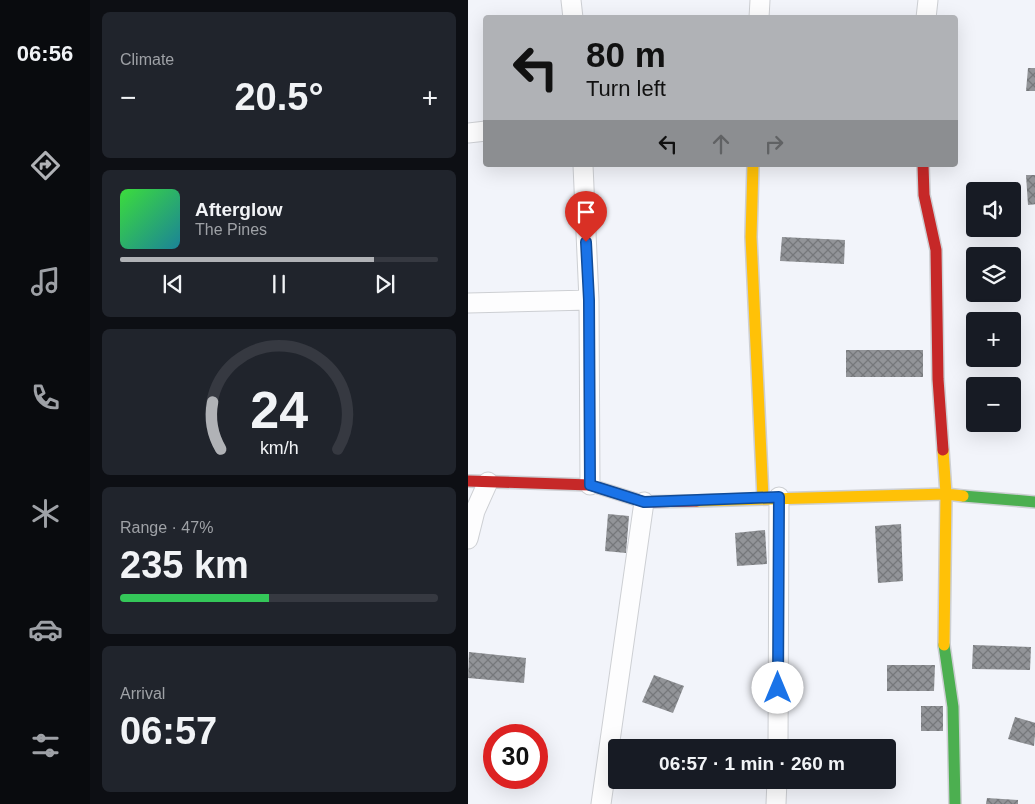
<!DOCTYPE html>
<meta charset="utf-8">
<style>
body{margin:0;font-family:Helvetica,sans-serif;background:#20242c;color:#f1f3f6;height:100vh;display:flex;flex-direction:column;font-size:19px;white-space:nowrap}
*{box-sizing:border-box;margin:0}
p{font-size:16px;color:#9ea1a6}
.icon{flex:none;width:28px;height:28px;fill:none;stroke:currentColor;stroke-width:2;stroke-linecap:round;stroke-linejoin:round}
.map{position:relative;flex:1;overflow:hidden}
.sheet{display:flex;flex-direction:column;gap:12px;padding:12px;background:#0d0f14;width:378px}
.sheet>*{flex:none}
.guide{position:absolute;left:15px;top:15px;width:475px;height:152px;border-radius:5px;box-shadow:0 5px 20px #0002;background:#b0b2b6;color:#111;overflow:hidden}
.controls{position:absolute;left:498px;top:182px;display:grid;gap:10px}
.controls a{display:grid;place-items:center;width:55px;height:55px;border-radius:5px;background:#171b24;box-shadow:0 5px 20px #0002;font-size:25px}
.speed{position:absolute;left:15px;top:724px;display:flex;gap:10px;font-size:25px;font-weight:700;text-align:center}
.speed>*{display:grid;place-content:center;width:65px;height:65px;border-radius:50%;background:#171b24;box-shadow:0 5px 20px #0002;line-height:1}
.speed .limit{border:8px solid #d22;background:#fff;color:#111}
.pin{position:absolute;display:grid;place-items:center;width:42px;height:42px;color:#fff;margin:-51px -21px;border-radius:50% 50% 50% 0;rotate:-45deg;box-shadow:0 0 5px #0007}
.pin .icon{rotate:45deg}
.me{position:absolute;width:55px;margin:-28px;rotate:0deg;stroke-linejoin:round;filter:drop-shadow(0 0 4px #0008)}
.turn{display:flex;align-items:center;gap:18px;height:105px;padding:0 20px;font-size:22px}
.turn .icon{width:65px;height:65px;stroke-width:2.5}
.turn b{display:block;font-size:35px;line-height:42px}
.lanes{display:flex;align-items:center;height:48px;padding:0 20px;background:#0003;justify-content:center;gap:25px;direction:ltr}
.lanes .off{opacity:.35}
.big{font-size:38px;font-weight:800;line-height:1.1}
.sheet .card{flex:1;display:flex;flex-direction:column;justify-content:center;gap:8px;min-width:0;padding:0 18px;border-radius:8px;background:#20242c}
.sheet .dial{align-items:center;gap:0}
.dial svg{height:130px;overflow:visible;fill:none;stroke:#363941;stroke-width:7;stroke-linecap:round;text-anchor:middle}
.dial text{fill:#f1f3f6;stroke:none}
.song{display:flex;align-items:center;gap:15px}
.cover{width:60px;height:60px;border-radius:8px;background:linear-gradient(135deg,hsl(120 70% 55%),hsl(190 70% 35%))}
.played{height:5px;border-radius:2px;background:linear-gradient(90deg,#b0b2b6 80%,#363941 80%)}
.keys{display:flex;justify-content:space-around;direction:ltr}
.heat{display:flex;justify-content:space-between;align-items:center;font-size:28px;direction:ltr}
.charge{height:8px;border-radius:4px;background:linear-gradient(90deg,#34c759 47%,#363941 0)}
.trip{position:absolute;left:140px;top:739px;width:288px;height:50px;border-radius:5px;background:#171b24;box-shadow:0 5px 20px #0002;font-weight:800;line-height:50px;text-align:center}
main{display:flex;flex:1;min-height:0}
.tabs{display:flex;flex-direction:column;width:90px;justify-content:space-around;align-items:center;background:#090b0e;color:#9ea1a6}
.tabs .icon{width:35px;height:35px}
.tabs .current{color:#b0b2b6}
.tabs b{font-size:22px;color:#f1f3f6}
.map>svg:first-child{display:block}
</style>
<main>
<nav class="tabs">
<b>06:56</b>
<svg class="icon current" aria-label="directions" viewBox="0 0 24 24"><path d="M12 3l9 9-9 9-9-9zM9 14v-3h6M13 9l2 2-2 2"/></svg>
<svg class="icon" aria-label="music" viewBox="0 0 24 24"><path d="M9 18V5l10-2v13"/><circle cx="6" cy="18" r="3"/><circle cx="16" cy="16" r="3"/></svg>
<svg class="icon" aria-label="phone" viewBox="0 0 24 24"><path d="M5 4h4l2 5-3 2q2 4 5 5l2-3 5 2v4C11 20 4 13 5 4z"/></svg>
<svg class="icon" aria-label="climate" viewBox="0 0 24 24"><path d="M12 3v18M4 7l16 10M4 17L20 7"/></svg>
<svg class="icon" aria-label="car" viewBox="0 0 24 24"><path d="M5 17H2v-5l4-1 3-4h7l3 4 3 1v5h-3M9 17h6M6 11h13"/><circle cx="7" cy="17" r="2"/><circle cx="17" cy="17" r="2"/></svg>
<svg class="icon" aria-label="filters" viewBox="0 0 24 24"><path d="M4 7h16M4 17h16"/><circle cx="9" cy="7" r="2"/><circle cx="15" cy="17" r="2"/></svg>
</nav>
<section class="sheet">
<div class="card"><p>Climate</p>
<div class="heat"><a>−</a><b class="big">20.5°</b><a>+</a></div>
</div>
<div class="card">
<div class="song"><i class="cover"></i><div><b>Afterglow</b><p>The Pines</p></div></div>
<div class="played"></div>
<div class="keys"><svg class="icon" aria-label="previous" viewBox="0 0 24 24"><path d="M18 5L8 12l10 7zM5 5v14"/></svg><svg class="icon" aria-label="pause" viewBox="0 0 24 24"><path d="M8 5v14M16 5v14"/></svg><svg class="icon" aria-label="next" viewBox="0 0 24 24"><path d="M6 5l10 7-10 7zM19 5v14"/></svg></div>
</div>
<div class="card dial"><svg viewBox="0 0 100 80">
<path d="M14 69A42 42 0 1 1 86 69"/>
<path d="M14 69A42 42 0 0 1 9 40" stroke="#b0b2b6"/>
<text x="50" y="56" font-size="32" font-weight="700">24</text>
<text x="50" y="72" font-size="11">km/h</text>
</svg></div>
<div class="card"><p>Range · 47%</p><b class="big">235 km</b><div class="charge"></div></div>
<div class="card"><p>Arrival</p><b class="big">06:57</b></div>
</section>
<div class="map">
<svg width="568" height="804" viewBox="0 0 568 804">
<defs>
<pattern id="building-cross-hatch" width="8" height="8" patternUnits="userSpaceOnUse" patternTransform="scale(1.25)"><rect width="8" height="8" fill="#929498"/><path d="M0 0l8 8M0 8l8-8" fill="none" stroke="#76787b"/></pattern>
</defs>
<rect width="100%" height="100%" fill="#f2f4fa"/>
<path fill="url(#building-cross-hatch)" d="M560 68H568V91H558Z
M558 175H568V204L560 205Z
M314 237 377 240 376 264 312 261Z
M378 350H455V377H378Z
M140 514 161 516 158 553 137 551Z
M433 524 435 581 410 583 407 526Z
M297 530 299 564 269 566 267 533Z
M505 645 563 647 562 670 504 669Z
M1 652 58 658 56 683 0 678Z
M419 665H467L466 691H419Z
M186 675 216 686 205 713 174 702Z
M453 706H475V731H453Z
M547 717 568 723 566 746 540 739Z
M519 798 550 800V804H518Z"/>
<g fill="none" stroke-linecap="round" stroke-linejoin="round">
<defs>
<path id="street" d="M103 0 105 18
M291 18 292 0
M458 18 460 0
M0 133 18 131
M115 165 121 300 122 485
M0 303 121 300
M0 539 7 511 20 482
M310 748 311 497
M133 804 176 502
M308 804 309 780"/>
<path id="fast" d="M495 496 568 502
M476 645 485 707 487 804"/>
<path id="slow" d="M285 165 283 237 295 498
M475 450 478 494 476 645
M229 501 478 494 495 496"/>
<path id="jam" d="M455 165 456 195 468 250 470 379 475 450
M0 481 122 485 176 502 229 501"/>
</defs>
<use href="#street" stroke="#cdcfd3" stroke-width="21"/>
<use href="#fast" stroke="#cdcfd3" stroke-width="14"/>
<use href="#slow" stroke="#cdcfd3" stroke-width="14"/>
<use href="#jam" stroke="#cdcfd3" stroke-width="14"/>
<use href="#street" stroke="#fdfdfe" stroke-width="19"/>
<use href="#fast" stroke="#4caf50" stroke-width="11"/>
<use href="#slow" stroke="#ffc107" stroke-width="11"/>
<use href="#jam" stroke="#c62828" stroke-width="11"/>
</g>
<g fill="none" stroke-linecap="round" stroke-linejoin="round">
<defs>
<path id="route" d="M118 242 121 300 122 485 176 502 311 497 310 688"/>
</defs>
<use href="#route" stroke="#114b97" stroke-width="12"/>
<use href="#route" stroke="#1a73e8" stroke-width="9"/>
</g>
</svg>
<div class="controls">
<a><svg class="icon" aria-label="sound" viewBox="0 0 24 24"><path d="M4 9h4l5-4v14l-5-4H4zM17 9q2 3 0 6"/></svg></a>
<a><svg class="icon" aria-label="layers" viewBox="0 0 24 24"><path d="M12 4l9 5-9 5-9-5zM3 14l9 5 9-5"/></svg></a>
<a>+</a>
<a>−</a>
</div>
<div class="speed"><div class="limit">30</div></div>
<div class="pin" style="left:118px;top:242px;background:#d93025"><svg class="icon" aria-label="arrive" viewBox="0 0 24 24"><path d="M6 21V4h12l-3 4 3 4H6"/></svg></div>
<svg class="me" style="left:310px;top:688px" viewBox="-20 -20 40 40"><circle r="19" fill="#fff"/><path d="M0-13L10 11 0 6-10 11z" fill="#1a73e8"/></svg>
<div class="trip">06:57 · 1 min · 260 m</div>
<div class="guide">
<div class="turn"><svg class="icon" aria-label="left" viewBox="0 0 24 24"><path d="M17 20v-9H6M10 6l-5 5 5 5"/></svg><div><b>80 m</b>Turn left</div></div>
<div class="lanes"><svg class="icon" aria-label="left" viewBox="0 0 24 24"><path d="M17 20v-9H6M10 6l-5 5 5 5"/></svg><svg class="icon off" aria-label="ahead" viewBox="0 0 24 24"><path d="M12 20V5M6 11l6-6 6 6"/></svg><svg class="icon off" aria-label="right" viewBox="0 0 24 24"><path d="M7 20v-9h11M14 6l5 5-5 5"/></svg></div>
</div>
</div>
</main>
